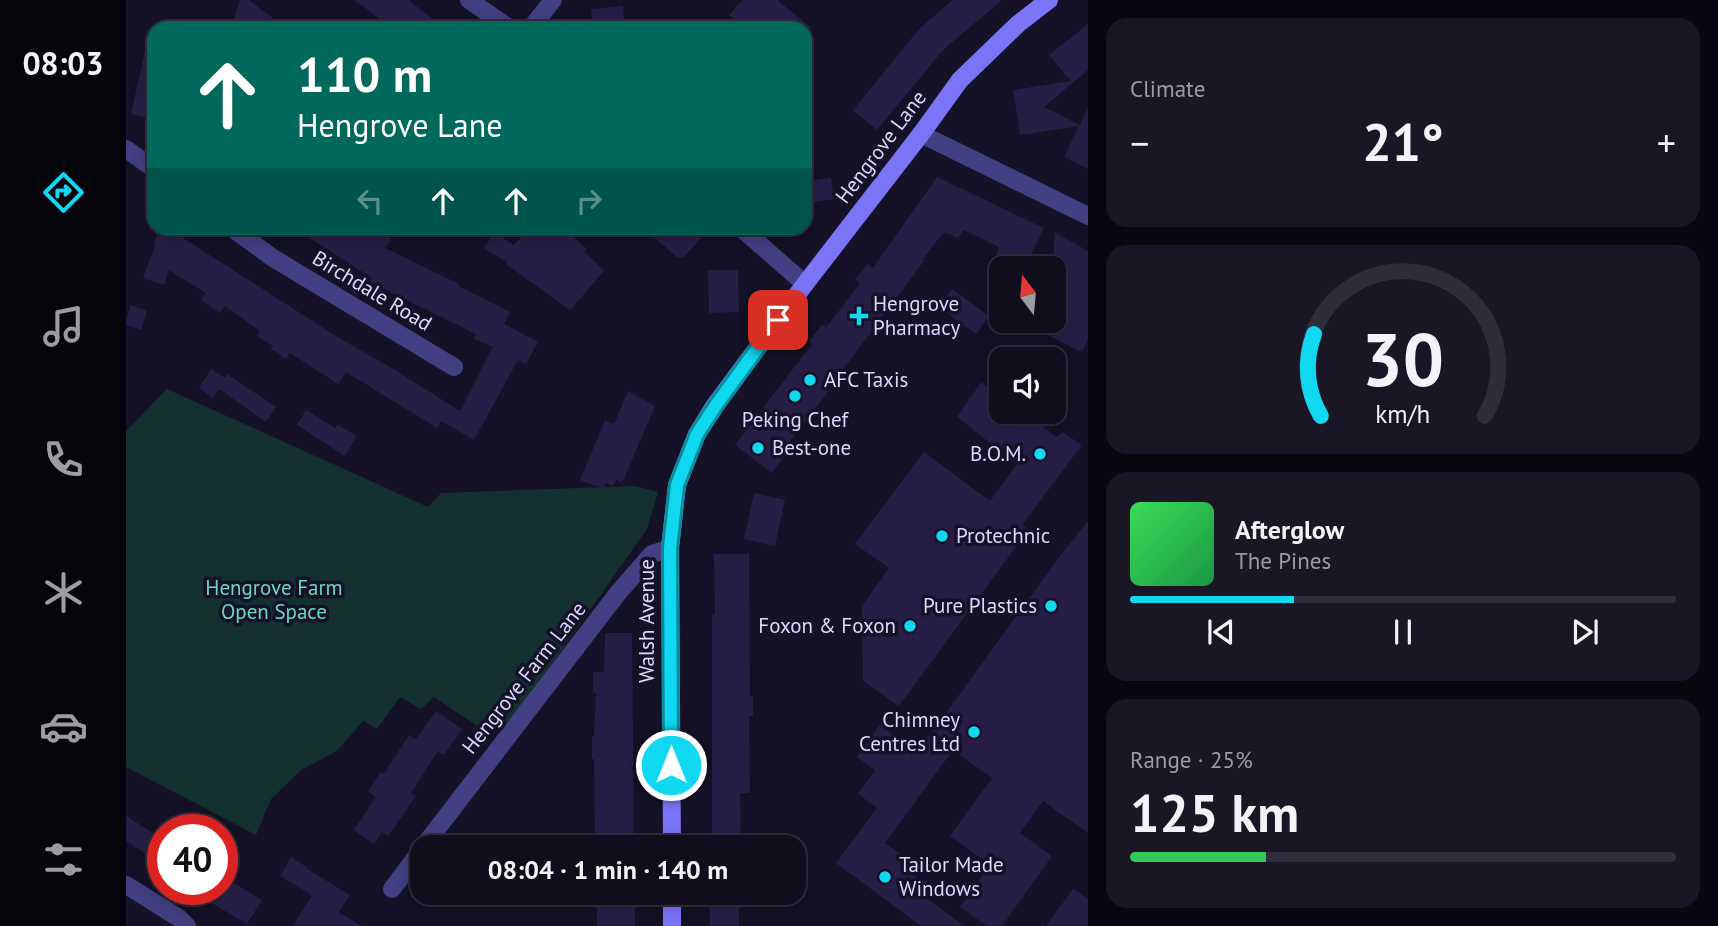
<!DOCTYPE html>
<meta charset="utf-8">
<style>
body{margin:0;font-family:"PT Sans",sans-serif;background:#191625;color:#f1f3f6;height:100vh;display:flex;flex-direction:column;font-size:26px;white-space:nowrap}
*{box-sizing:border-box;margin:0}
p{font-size:23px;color:#9c9ca3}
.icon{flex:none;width:38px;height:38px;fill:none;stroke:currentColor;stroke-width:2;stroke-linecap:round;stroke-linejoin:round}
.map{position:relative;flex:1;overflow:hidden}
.side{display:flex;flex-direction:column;gap:18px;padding:18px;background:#09070f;width:630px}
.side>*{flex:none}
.guide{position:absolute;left:21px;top:21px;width:665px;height:214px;border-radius:21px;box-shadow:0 4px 18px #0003,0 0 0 2px #302d3b;background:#00695c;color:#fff;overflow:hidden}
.needle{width:46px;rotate:344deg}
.tools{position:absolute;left:863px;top:256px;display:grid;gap:14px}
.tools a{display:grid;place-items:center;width:77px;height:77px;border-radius:14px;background:#100d1c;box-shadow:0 4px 18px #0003,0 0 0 2px #302d3b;font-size:35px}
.speed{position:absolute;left:21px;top:814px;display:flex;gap:14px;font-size:35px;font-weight:700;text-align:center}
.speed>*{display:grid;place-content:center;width:91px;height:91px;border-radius:50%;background:#100d1c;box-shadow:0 4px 18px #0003,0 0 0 2px #302d3b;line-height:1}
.speed .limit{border:10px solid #d22;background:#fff;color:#111}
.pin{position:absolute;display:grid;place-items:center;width:60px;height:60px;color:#fff;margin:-30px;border-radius:14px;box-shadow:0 4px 10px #0006}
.me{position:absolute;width:77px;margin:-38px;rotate:0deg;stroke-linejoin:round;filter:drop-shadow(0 0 5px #0008)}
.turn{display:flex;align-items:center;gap:24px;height:147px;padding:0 35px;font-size:32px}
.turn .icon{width:91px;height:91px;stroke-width:2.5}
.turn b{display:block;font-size:49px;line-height:60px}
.lanes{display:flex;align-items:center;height:66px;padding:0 35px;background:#0003;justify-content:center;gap:35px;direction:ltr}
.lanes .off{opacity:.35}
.big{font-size:52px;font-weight:800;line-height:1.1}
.side .tile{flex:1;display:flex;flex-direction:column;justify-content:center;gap:10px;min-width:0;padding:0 24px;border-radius:21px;background:#191625}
.side .dial{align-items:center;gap:0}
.dial svg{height:182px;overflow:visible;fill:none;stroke:#302d3b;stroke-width:7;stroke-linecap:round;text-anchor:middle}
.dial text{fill:#f1f3f6;stroke:none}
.song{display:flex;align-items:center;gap:21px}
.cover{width:84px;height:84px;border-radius:10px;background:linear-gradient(135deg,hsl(130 70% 55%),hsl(140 70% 35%))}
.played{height:7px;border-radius:4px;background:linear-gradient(90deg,#10d8f1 30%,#302d3b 30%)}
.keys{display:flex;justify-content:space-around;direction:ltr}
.heat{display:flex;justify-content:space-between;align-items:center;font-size:38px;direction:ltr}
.charge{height:10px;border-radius:5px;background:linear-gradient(90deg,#34c759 25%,#302d3b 0)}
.trip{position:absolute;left:284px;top:835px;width:396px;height:70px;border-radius:21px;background:#100d1c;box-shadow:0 4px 18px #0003,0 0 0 2px #302d3b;font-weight:800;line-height:70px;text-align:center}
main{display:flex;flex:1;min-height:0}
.menu{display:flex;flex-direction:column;width:126px;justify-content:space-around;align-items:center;background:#06050b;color:#9c9ca3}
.menu .icon{width:49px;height:49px}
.menu .active{color:#10d8f1}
.menu b{font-size:32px;color:#f1f3f6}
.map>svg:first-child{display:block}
</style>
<main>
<nav class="menu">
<b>08:03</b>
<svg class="icon active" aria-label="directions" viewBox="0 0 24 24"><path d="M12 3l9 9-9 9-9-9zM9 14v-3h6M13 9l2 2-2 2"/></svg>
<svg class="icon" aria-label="music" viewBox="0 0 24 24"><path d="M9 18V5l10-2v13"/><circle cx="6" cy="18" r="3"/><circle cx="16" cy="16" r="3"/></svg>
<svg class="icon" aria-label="phone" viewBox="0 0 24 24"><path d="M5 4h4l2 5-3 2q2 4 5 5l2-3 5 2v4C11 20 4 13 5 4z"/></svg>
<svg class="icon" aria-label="climate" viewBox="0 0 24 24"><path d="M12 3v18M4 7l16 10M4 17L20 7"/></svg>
<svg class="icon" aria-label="car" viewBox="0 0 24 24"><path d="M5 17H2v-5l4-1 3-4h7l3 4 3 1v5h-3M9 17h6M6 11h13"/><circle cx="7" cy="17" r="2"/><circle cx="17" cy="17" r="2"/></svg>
<svg class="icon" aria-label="filters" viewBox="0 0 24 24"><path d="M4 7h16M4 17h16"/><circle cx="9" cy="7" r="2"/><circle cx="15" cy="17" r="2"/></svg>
</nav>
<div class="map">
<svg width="962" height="926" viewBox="0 0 962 926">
<rect width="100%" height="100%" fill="#151126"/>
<path fill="#14302f" d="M41 389 302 507 315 493 508 486 532 492 521 529 383 725 373 718 363 734 308 697 295 709 274 697 251 729 237 721 211 751 175 770 145 799 130 835 0 767V431Z"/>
<path fill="#271e46" d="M114 0H123L160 28H121L107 21Z
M228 0H282L319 28H267Z
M617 0H651L686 28H616L603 15Z
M827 0H876L817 50 751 130 727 110 794 28Z
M497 6 499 28H467L465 9Z
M962 24V70L918 107 954 125 962 108V169L938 157 953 126 894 135 887 90 945 81 923 55Z
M20 46 28 47V120L5 114Z
M811 177 918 228 898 268 870 254 873 247 838 230 832 238 818 232 796 260 798 261 715 372 716 373 657 451 660 454 646 473 609 445 686 344 683 341 696 325 700 328 734 283 729 280 741 264 747 268Z
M705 178 708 199 679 203V181Z
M34 228H57L54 236 213 338 269 370 334 411 367 347 348 339 350 334 244 282 246 278 168 228H247L265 239 259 248 315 275 333 284 332 286 384 312 378 324 412 342 400 364 392 360 348 440 315 421 311 428 220 372 212 384 164 353 160 359 145 349 147 346 131 336 134 331 99 306 94 313 75 300 80 293 43 270 38 285 17 278 30 243 28 242Z
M403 228H437L461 249 459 252 478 271 444 310 380 264 381 262 358 248 368 232 388 245Z
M517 228H564L575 238 558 257H551Z
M928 232 962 251V339L956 352 891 320H928V292L939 271 928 265Z
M582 270H612L613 312 583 313Z
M826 289 863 316 850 334 813 307Z
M5 305 21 311 15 330 0 325V319Z
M85 369 99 378 101 374 150 407 140 422 93 389 87 398 73 388Z
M855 382 875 396V411H896L931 437 936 432 956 445 896 525 903 529 773 706 737 681 736 606 763 568 729 544 798 452 864 501 891 464 831 417Z
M502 391 529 406 496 483 490 480 487 486 480 483 477 489 454 480 479 420 488 424Z
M180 410 209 428 212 425 231 436 219 456 171 425Z
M628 493 659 500 649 546 618 539Z
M962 521V833L917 801 894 833 926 856 876 926H861L834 907 864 865 824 836 866 778 827 750 759 843 787 863 782 871 799 883 792 892 838 926H795L710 863 751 808 732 794 749 770 731 757 754 725 791 753 931 560Z
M588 554H623L624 696H627V716H623L624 793H614L615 847H586V614H589Z
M479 633H506L508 847H479V842H469L468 759H466V736H468L470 693H467V672H478Z
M310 711 336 729 318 755 312 751 285 793 290 796 262 836 256 832 248 844 228 830 250 797 242 791 255 772 258 774 283 735 290 739Z
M0 816 37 839V864L0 841Z
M165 857 182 868 181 869 224 895 213 912 235 926H167L186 895 154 876Z
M96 876 136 900 121 924 62 889H96Z
M947 889 962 899V926H920Z
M471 892H509V926H471Z
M583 892H613V926H584Z"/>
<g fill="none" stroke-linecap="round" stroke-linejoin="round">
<path stroke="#423f82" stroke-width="18" d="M343 0 383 28
M405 28 427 0
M795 134 962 216
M0 149 28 169
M106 228 147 258 328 367
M615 228 679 284
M297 847 492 593 526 554 544 548
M0 885 53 918 61 926
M266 889 296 849"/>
<path stroke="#7a75f7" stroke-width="18" d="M546 847 544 548 551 485 571 434 589 405 679 284 795 134 834 80 892 24 923 0
M546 892V926"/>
</g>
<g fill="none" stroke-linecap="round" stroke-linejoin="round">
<defs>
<path id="route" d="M545 765 544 548 551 485 571 434 590 405 652 320"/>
</defs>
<use href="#route" stroke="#0a8c9d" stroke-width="18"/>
<use href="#route" stroke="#10d8f1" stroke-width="12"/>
</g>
<g fill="#10d8f1" stroke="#151126" stroke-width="2.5">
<path d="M729.5 305.5h7v7h7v7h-7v7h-7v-7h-7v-7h7z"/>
<circle cx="684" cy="380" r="7"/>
<circle cx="669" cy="396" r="7"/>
<circle cx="632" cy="448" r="7"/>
<circle cx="914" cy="454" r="7"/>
<circle cx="816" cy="536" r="7"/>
<circle cx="925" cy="606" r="7"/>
<circle cx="784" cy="626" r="7"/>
<circle cx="848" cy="732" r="7"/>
<circle cx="759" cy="877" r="7"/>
</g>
<g text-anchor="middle" stroke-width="7" stroke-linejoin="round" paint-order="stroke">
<g font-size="21" fill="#ddd8fd" stroke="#151126">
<text transform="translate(755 147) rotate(-53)" y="7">Hengrove Lane</text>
<text transform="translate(246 291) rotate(31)" y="7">Birchdale Road</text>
<text transform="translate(521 621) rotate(-90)" y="7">Walsh Avenue</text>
<text transform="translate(398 678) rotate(-52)" y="7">Hengrove Farm Lane</text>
</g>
<g font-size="21" fill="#ddd8fd" stroke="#151126" text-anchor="start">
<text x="747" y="311">Hengrove<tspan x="747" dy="24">Pharmacy</tspan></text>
<text x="698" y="387">AFC Taxis</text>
<text x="669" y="427" text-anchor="middle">Peking Chef</text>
<text x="646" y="455">Best-one</text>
<text x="900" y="461" text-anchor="end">B.O.M.</text>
<text x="830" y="543">Protechnic</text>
<text x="911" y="613" text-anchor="end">Pure Plastics</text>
<text x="770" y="633" text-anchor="end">Foxon &amp; Foxon</text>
<text x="834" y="727" text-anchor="end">Chimney<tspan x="834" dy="24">Centres Ltd</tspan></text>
<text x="773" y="872">Tailor Made<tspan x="773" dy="24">Windows</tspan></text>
</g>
<g font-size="21" fill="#68d9be" stroke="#151126">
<text x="148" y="595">Hengrove Farm<tspan x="148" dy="24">Open Space</tspan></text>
</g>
</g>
</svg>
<div class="tools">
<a><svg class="needle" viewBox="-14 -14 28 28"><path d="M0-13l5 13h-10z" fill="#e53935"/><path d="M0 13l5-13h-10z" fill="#9c9ca3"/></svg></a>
<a><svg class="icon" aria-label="sound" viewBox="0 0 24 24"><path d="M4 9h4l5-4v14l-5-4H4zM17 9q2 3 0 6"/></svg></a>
</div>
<div class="speed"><div class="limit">40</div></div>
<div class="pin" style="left:652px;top:320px;background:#d93025"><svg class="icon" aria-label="arrive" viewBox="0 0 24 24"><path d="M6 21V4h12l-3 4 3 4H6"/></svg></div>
<svg class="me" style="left:545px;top:765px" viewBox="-20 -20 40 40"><circle r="17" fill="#10d8f1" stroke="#fff" stroke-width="3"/><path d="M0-11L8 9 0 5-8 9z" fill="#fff"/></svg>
<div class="trip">08:04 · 1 min · 140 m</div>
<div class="guide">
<div class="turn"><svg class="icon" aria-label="ahead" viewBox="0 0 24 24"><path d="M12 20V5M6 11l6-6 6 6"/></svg><div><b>110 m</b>Hengrove Lane</div></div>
<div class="lanes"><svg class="icon off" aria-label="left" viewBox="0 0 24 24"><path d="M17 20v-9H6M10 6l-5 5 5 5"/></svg><svg class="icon" aria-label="ahead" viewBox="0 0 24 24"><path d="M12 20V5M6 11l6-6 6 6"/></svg><svg class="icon" aria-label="ahead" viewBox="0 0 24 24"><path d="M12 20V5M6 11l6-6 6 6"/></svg><svg class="icon off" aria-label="right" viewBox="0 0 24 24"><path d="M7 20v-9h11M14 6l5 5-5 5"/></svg></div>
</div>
</div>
<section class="side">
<div class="tile"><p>Climate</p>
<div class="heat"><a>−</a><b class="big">21°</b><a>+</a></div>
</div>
<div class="tile dial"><svg viewBox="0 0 100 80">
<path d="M14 69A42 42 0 1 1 86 69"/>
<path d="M14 69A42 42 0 0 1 11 33" stroke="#10d8f1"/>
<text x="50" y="56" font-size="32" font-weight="700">30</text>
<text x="50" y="72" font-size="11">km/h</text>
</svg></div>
<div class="tile">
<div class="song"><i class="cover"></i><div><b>Afterglow</b><p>The Pines</p></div></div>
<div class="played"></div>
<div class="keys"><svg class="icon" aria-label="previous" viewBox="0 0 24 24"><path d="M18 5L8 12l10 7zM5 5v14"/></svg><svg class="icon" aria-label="pause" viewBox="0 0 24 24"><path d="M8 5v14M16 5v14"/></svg><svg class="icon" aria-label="next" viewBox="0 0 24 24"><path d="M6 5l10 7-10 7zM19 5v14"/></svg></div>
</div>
<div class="tile"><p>Range · 25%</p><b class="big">125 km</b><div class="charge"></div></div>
</section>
</main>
